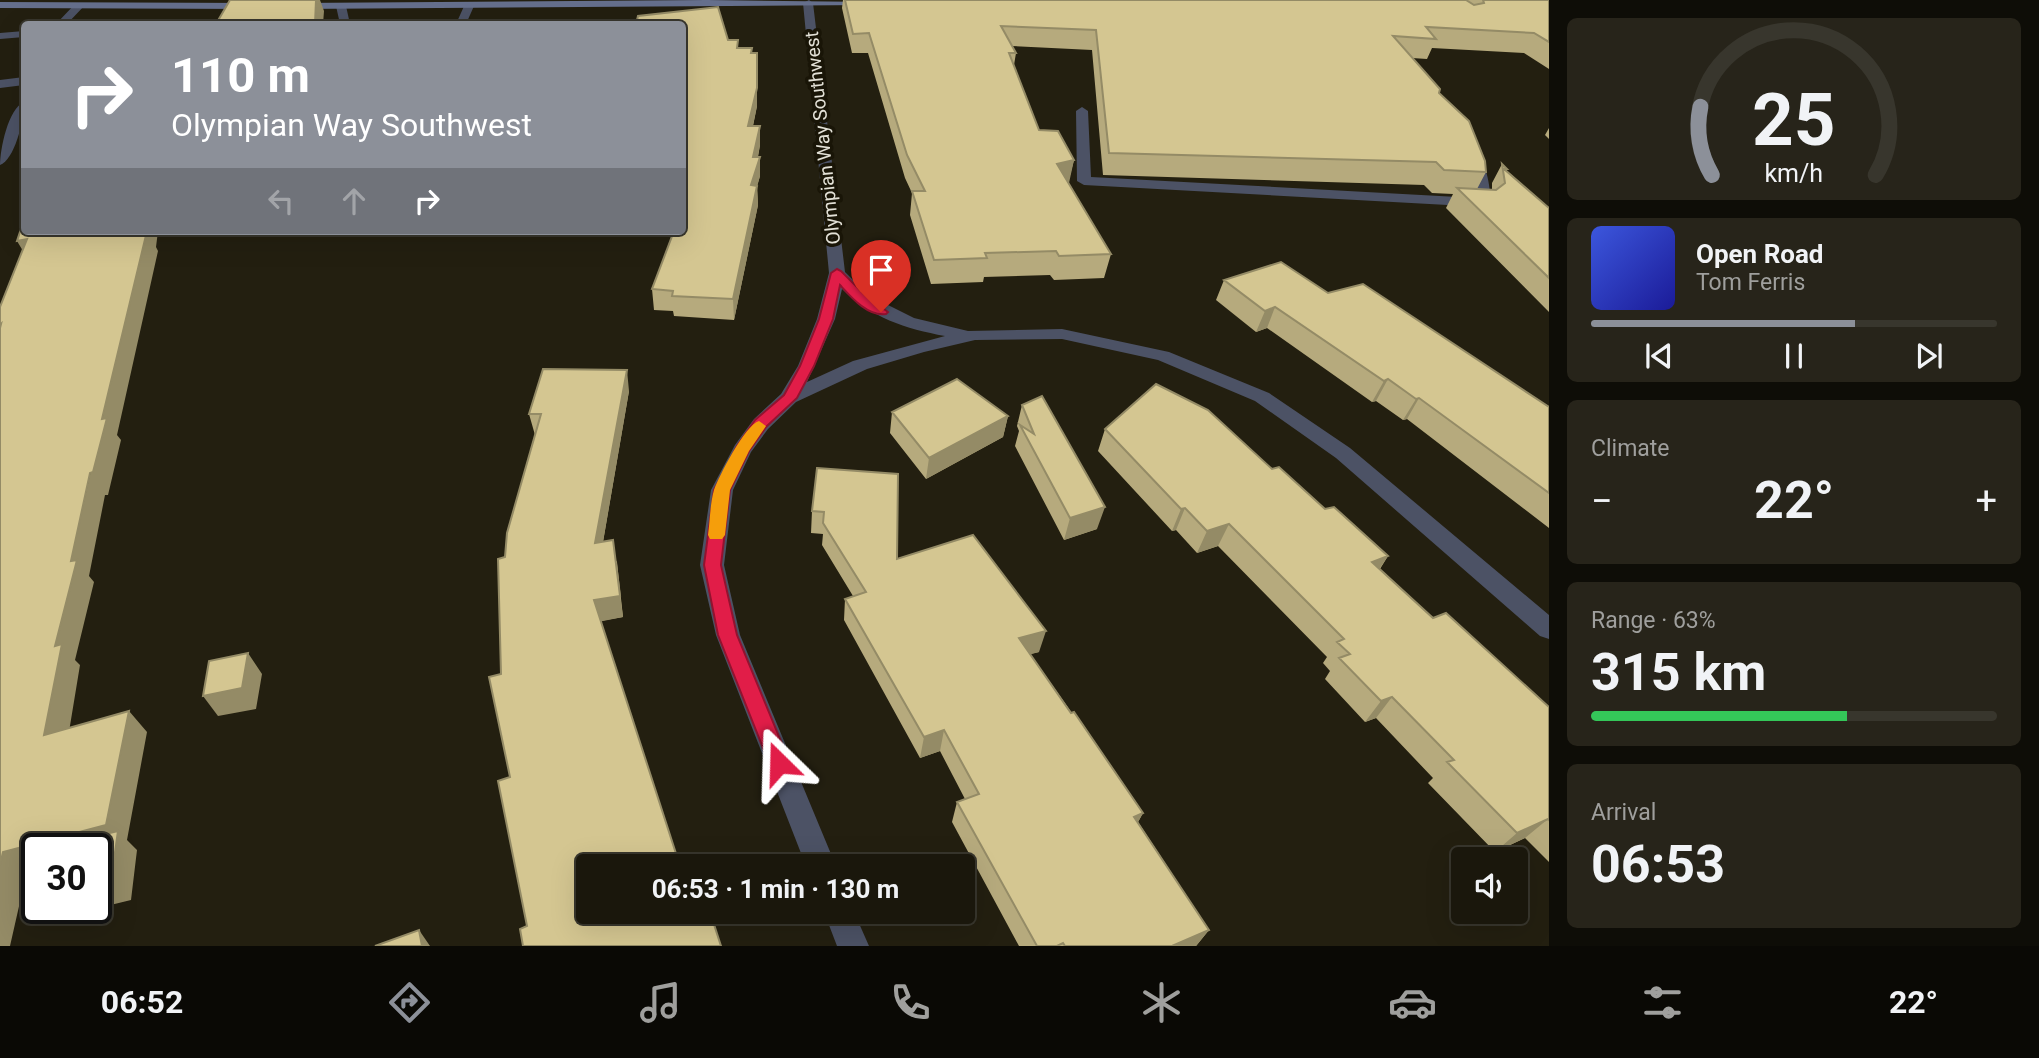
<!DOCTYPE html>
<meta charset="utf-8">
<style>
body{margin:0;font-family:Roboto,sans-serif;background:#27241a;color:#f1f3f6;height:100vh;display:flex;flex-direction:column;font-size:26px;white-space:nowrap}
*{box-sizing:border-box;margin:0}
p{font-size:23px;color:#9f9f9d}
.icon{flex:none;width:38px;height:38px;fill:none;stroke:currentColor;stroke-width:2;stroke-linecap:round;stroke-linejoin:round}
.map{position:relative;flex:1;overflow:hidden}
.drawer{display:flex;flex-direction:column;gap:18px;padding:18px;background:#0e0d07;width:490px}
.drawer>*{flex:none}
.guide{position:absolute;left:21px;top:21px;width:665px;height:214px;border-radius:7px;box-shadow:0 7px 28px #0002,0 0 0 2px #38362d;background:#8c9099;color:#fff;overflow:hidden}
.buttons{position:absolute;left:1451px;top:847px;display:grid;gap:14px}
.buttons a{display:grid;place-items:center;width:77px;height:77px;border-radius:7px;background:#1a170c;box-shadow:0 7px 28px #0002,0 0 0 2px #38362d;font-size:35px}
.speed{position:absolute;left:21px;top:833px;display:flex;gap:14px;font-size:35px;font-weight:700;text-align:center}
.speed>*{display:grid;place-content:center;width:91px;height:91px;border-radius:50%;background:#1a170c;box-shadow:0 7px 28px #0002,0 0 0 2px #38362d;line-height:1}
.speed .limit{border:4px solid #111;border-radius:10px;background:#fff;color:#111}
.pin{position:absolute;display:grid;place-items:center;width:60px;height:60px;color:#fff;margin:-72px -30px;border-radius:50% 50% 50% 0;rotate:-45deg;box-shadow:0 0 7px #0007}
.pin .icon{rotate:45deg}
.me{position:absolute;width:77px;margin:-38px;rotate:338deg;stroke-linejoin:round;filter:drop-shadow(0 0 5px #0008)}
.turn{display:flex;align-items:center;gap:24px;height:147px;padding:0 35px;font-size:32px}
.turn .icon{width:91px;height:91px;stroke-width:2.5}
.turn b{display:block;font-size:49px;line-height:60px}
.lanes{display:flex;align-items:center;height:66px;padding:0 35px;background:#0003;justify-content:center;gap:35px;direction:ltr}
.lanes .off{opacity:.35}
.big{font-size:52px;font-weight:700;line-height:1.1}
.drawer .card{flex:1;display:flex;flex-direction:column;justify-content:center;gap:10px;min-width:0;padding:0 24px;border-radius:10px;background:#27241a}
.drawer .dial{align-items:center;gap:0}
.dial svg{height:182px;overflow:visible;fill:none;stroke:#38362d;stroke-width:7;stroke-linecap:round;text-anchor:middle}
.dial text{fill:#f1f3f6;stroke:none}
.song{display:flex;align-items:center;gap:21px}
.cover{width:84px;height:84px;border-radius:10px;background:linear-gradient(135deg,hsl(230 70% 55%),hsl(240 70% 35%))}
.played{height:7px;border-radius:4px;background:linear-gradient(90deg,#8c9099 65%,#38362d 65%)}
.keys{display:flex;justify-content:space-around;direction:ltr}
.heat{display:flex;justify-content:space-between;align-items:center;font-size:38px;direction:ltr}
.charge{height:10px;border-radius:5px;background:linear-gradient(90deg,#34c759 63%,#38362d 0)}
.trip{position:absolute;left:576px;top:854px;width:399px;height:70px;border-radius:7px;background:#1a170c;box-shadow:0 7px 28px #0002,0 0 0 2px #38362d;font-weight:700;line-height:70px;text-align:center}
.tab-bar{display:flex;height:112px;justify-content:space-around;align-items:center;background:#0a0905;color:#9f9f9d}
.tab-bar .icon{width:49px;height:49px}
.tab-bar .on{color:#8c9099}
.tab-bar b{font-size:32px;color:#f1f3f6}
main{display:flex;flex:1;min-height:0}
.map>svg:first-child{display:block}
</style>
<main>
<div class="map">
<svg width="1549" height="946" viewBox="0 0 1549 946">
<rect width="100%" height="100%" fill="#231f10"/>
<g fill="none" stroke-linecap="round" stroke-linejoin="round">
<path fill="#4c5265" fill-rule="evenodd" d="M341 3 346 6 350 24H340L336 6Z
M465 4 474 6 466 24H456Z
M24 31V37L0 39V33Z
M24 77V85L0 88V80Z
M1082 107 1088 111 1091 177 1476 198 1475 183 1464 154 1471 150C1487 156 1490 188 1491 203L1484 207 1084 185 1077 181 1076 111Z"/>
<path fill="#4c5265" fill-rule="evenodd" d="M809 0 813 3 845 272 868 295 914 318 968 331 1062 329 1169 352 1269 393 1350 448 1549 615V639L1540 636 1336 458 1255 401 1158 360 1062 339 975 340 924 352 867 369 796 402 768 429 751 452 733 490 724 565 740 635 836 866H806L716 635 700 565 711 490 735 445 754 419 781 394 798 366 817 319 829 273 803 3ZM842 289C870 317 906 329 945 336L853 361 807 382 835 319Z
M76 3 85 5 67 24H56Z
M24 102C25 117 15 160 0 165 0 149 8 109 24 102Z
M824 912H854L869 946H837Z"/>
<path fill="#656f8c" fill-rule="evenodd" d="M707 0 874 2 869 5 296 9 291 6 296 3Z
M0 2 253 3 258 6 253 9 0 8Z"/>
</g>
<path fill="#b6aa7d" d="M843 0H1549V69L1524 53 1432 48 1427 59 1412 58 1439 93 1486 172 1477 189 1492 190V183L1502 164 1507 169 1506 170 1549 208V312L1446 208 1453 194 1432 193 1424 185 1103 175 1092 50 1012 46 1016 53 1014 65 1039 130 1074 160 1068 183 1111 254 1104 278 1054 280 1050 275 984 277 983 282 931 284 910 215 912 193 905 178 868 53H852L842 8Z
M682 24 728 40H738V48L752 53 757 106 753 126 760 145 758 157H760V176L757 186 758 205 734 320 674 316 673 311 654 310 652 289 682 231Z
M1549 128V139L1545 135Z
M1224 280 1328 293 1549 408V528L1407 419 1403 420 1376 401 1372 402 1267 328 1256 332 1216 300Z
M629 391 603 542 617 562 623 617 600 621 527 926 510 777 501 674 505 557 535 435 529 414Z
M1022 405 1097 529 1064 540 1015 446 1019 431 1017 426Z
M892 412 1008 416 1003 437 926 479 890 433Z
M1105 429 1272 469 1388 556 1380 569 1433 618 1549 707V862L1525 838 1495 852 1428 783 1433 778 1376 718 1365 722 1325 679 1330 671 1323 663 1327 657 1218 546 1197 553 1176 530 1172 531 1098 451Z
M817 468 897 559 1039 652 1030 654 1143 813 1138 822 1209 930 1196 946H1019L952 822 957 802 965 799 940 751 920 758 844 620 845 599 853 596 822 545 823 534 811 533 812 511Z"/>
<path fill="#948b66" d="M316 0H320L324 11 323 24H315Z
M757 70V106L749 144 748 126Z
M760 126V145L754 176 753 157Z
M760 157V176L752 205 751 185Z
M1074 160 1069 183 1052 186 1057 164Z
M757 186 758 205 734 320 733 299Z
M144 231H158L156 247 158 251 117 435 121 440 108 495H105L89 576 94 582 75 660 80 665 65 756 44 735 55 646 71 561Z
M27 239 29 261 17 241Z
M1275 307 1267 328 1256 332 1265 311Z
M627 370 629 391 599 565 595 543Z
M1388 379 1376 401 1372 402 1384 381Z
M1419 398 1407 419 1403 420 1416 399Z
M1008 416 1003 437 926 479 929 458Z
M1105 507 1097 529 1064 540 1070 518Z
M1185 508 1176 530 1172 531 1181 509Z
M1229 524 1218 546 1197 553 1207 531Z
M613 540 623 617 598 622 594 600Z
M1388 556 1374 577 1372 562Z
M1046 631 1039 652 1013 659 1019 638Z
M248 653 262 674 256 709 218 716 203 696Z
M1392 697 1376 718 1365 722 1381 701Z
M129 711 147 732 127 840 137 850 131 900 90 910 88 908H96V849H37V868L27 871 10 946H0V865L3 852Z
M944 730 940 751 920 758 924 737Z
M1143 813 1132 833 1134 817Z
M1548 819 1525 838 1495 852 1517 833Z
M419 930 430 946H422Z
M1209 930 1196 946H1172Z"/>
<path fill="#d4c691" stroke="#948b66" stroke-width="2" d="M230 0H316L315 24H216Z
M845 0H1466L1474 5 1484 3 1483 0H1549V42L1534 33 1426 27 1436 39 1393 36 1440 89 1439 93 1469 121 1485 161 1486 172 1444 170 1436 162 1109 153 1096 30 1001 26 1016 53H1009L1039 130 1058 131 1074 160 1057 164 1111 254 1059 256 1056 251 985 253 987 258 934 260 912 191H925L907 155 869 33 853 34Z
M718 7 728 40H738L737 48H752L751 53H757V88L748 126H760L753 157H760L751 185 757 186 733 299 672 296 673 291 652 289 674 231H682V24H636L638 16Z
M1502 164 1507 169H1504L1549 208V278L1457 188 1496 190 1505 183Z
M24 220V231H147L102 419 107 418 93 472 90 473 71 561 77 560 55 646 62 644 44 735 129 711 106 825 3 852 0 865V328L1 324 0 325V307L27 239 17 241Z
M1281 262 1328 293 1363 284 1549 407V493L1419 398 1416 399 1388 379 1384 381 1275 307 1265 311 1224 280Z
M543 369 627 370 595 543 613 540 620 596 594 600 680 866H588V912H710L721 946H523L520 929 527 926 498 781 510 777 489 677 501 674 498 559 505 557 507 533 541 414H529Z
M957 379 1008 416 929 458 892 412Z
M1156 384 1208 410 1272 469 1279 467 1325 509 1334 507 1388 556 1372 562 1433 618 1446 613 1549 707V820L1548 819 1517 833 1447 762 1454 760 1392 697 1381 701 1339 658 1350 654 1337 642 1344 639 1229 524 1207 531 1185 508 1181 509 1105 429Z
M1042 396 1105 507 1070 518 1020 425 1034 434 1022 405Z
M817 468 898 474 897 559 973 535 1046 631 1019 638 1071 713 1074 712 1143 813 1134 817 1209 930 1172 946H1065L1063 943 1057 946H1037L957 802 979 794 944 730 924 737 845 599 866 592 823 523 824 512 812 511Z
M248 653 242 688 203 696 209 661Z
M118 831 111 881 96 885V849H78L80 840Z
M419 930 422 946H375Z"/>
<path fill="#e11d48" stroke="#92132f" stroke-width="2" d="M837 269 841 271 864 294 888 312 886 314C868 317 851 297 840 285L833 319 814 366 797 398 766 427 749 451 730 490 721 565 737 635 790 763 787 770 779 773 772 770 769 763 718 635 704 565 714 490 737 446 755 420 784 395 800 366 819 319 831 273Z"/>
<path fill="#f59e0b" d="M759 421 766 426 749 451 730 490 725 535 722 539H710L708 535C710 521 710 504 714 490 719 476 745 425 759 421Z"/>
<g text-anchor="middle" stroke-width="7" stroke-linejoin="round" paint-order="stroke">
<g font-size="19" fill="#e3e1d7" stroke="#191507">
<text transform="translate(822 138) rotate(-96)" y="7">Olympian Way Southwest</text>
</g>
</g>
</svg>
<div class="buttons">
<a><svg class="icon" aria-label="sound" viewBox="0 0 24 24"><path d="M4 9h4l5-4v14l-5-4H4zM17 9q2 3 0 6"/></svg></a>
</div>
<div class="speed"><div class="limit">30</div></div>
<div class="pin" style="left:881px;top:312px;background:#d93025"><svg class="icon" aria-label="arrive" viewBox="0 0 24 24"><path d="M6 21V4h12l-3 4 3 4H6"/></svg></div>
<svg class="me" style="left:779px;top:763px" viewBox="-20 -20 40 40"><path d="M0-17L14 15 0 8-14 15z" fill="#e11d48" stroke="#fff" stroke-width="4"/></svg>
<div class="trip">06:53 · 1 min · 130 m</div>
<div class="guide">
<div class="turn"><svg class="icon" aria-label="right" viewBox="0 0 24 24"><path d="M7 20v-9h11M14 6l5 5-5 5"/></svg><div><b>110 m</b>Olympian Way Southwest</div></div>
<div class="lanes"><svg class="icon off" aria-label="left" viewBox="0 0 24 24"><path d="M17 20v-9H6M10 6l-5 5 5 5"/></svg><svg class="icon off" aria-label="ahead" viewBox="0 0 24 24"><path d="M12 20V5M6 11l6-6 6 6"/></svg><svg class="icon" aria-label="right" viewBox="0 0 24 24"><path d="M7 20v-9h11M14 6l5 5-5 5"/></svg></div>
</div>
</div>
<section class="drawer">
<div class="card dial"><svg viewBox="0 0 100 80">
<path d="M14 69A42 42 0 1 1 86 69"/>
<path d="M14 69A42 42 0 0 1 9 39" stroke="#8c9099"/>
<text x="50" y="56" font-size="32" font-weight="700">25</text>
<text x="50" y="72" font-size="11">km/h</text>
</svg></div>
<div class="card">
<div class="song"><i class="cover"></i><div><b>Open Road</b><p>Tom Ferris</p></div></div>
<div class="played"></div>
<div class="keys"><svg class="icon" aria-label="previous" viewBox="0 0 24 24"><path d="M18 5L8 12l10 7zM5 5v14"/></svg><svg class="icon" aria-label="pause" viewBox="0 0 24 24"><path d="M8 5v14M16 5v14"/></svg><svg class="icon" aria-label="next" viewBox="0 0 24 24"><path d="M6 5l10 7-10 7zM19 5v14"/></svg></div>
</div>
<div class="card"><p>Climate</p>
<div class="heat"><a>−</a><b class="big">22°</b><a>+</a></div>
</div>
<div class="card"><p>Range · 63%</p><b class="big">315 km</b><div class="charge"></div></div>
<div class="card"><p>Arrival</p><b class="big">06:53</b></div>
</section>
</main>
<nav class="tab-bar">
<b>06:52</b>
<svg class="icon on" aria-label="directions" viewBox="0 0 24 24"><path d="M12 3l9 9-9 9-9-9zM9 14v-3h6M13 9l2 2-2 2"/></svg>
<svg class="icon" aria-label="music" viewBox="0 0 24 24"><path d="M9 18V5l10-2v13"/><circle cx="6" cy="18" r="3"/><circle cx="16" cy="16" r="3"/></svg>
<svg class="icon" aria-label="phone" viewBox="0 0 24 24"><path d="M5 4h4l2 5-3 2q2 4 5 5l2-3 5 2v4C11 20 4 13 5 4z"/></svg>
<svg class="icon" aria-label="climate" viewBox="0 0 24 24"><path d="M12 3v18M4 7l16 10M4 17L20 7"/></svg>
<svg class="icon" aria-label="car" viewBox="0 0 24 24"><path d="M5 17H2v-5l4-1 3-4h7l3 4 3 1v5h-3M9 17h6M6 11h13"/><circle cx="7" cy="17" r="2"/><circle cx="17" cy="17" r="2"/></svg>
<svg class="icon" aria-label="filters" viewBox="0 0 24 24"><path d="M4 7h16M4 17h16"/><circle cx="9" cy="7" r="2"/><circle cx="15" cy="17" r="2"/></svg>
<b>22°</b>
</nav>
